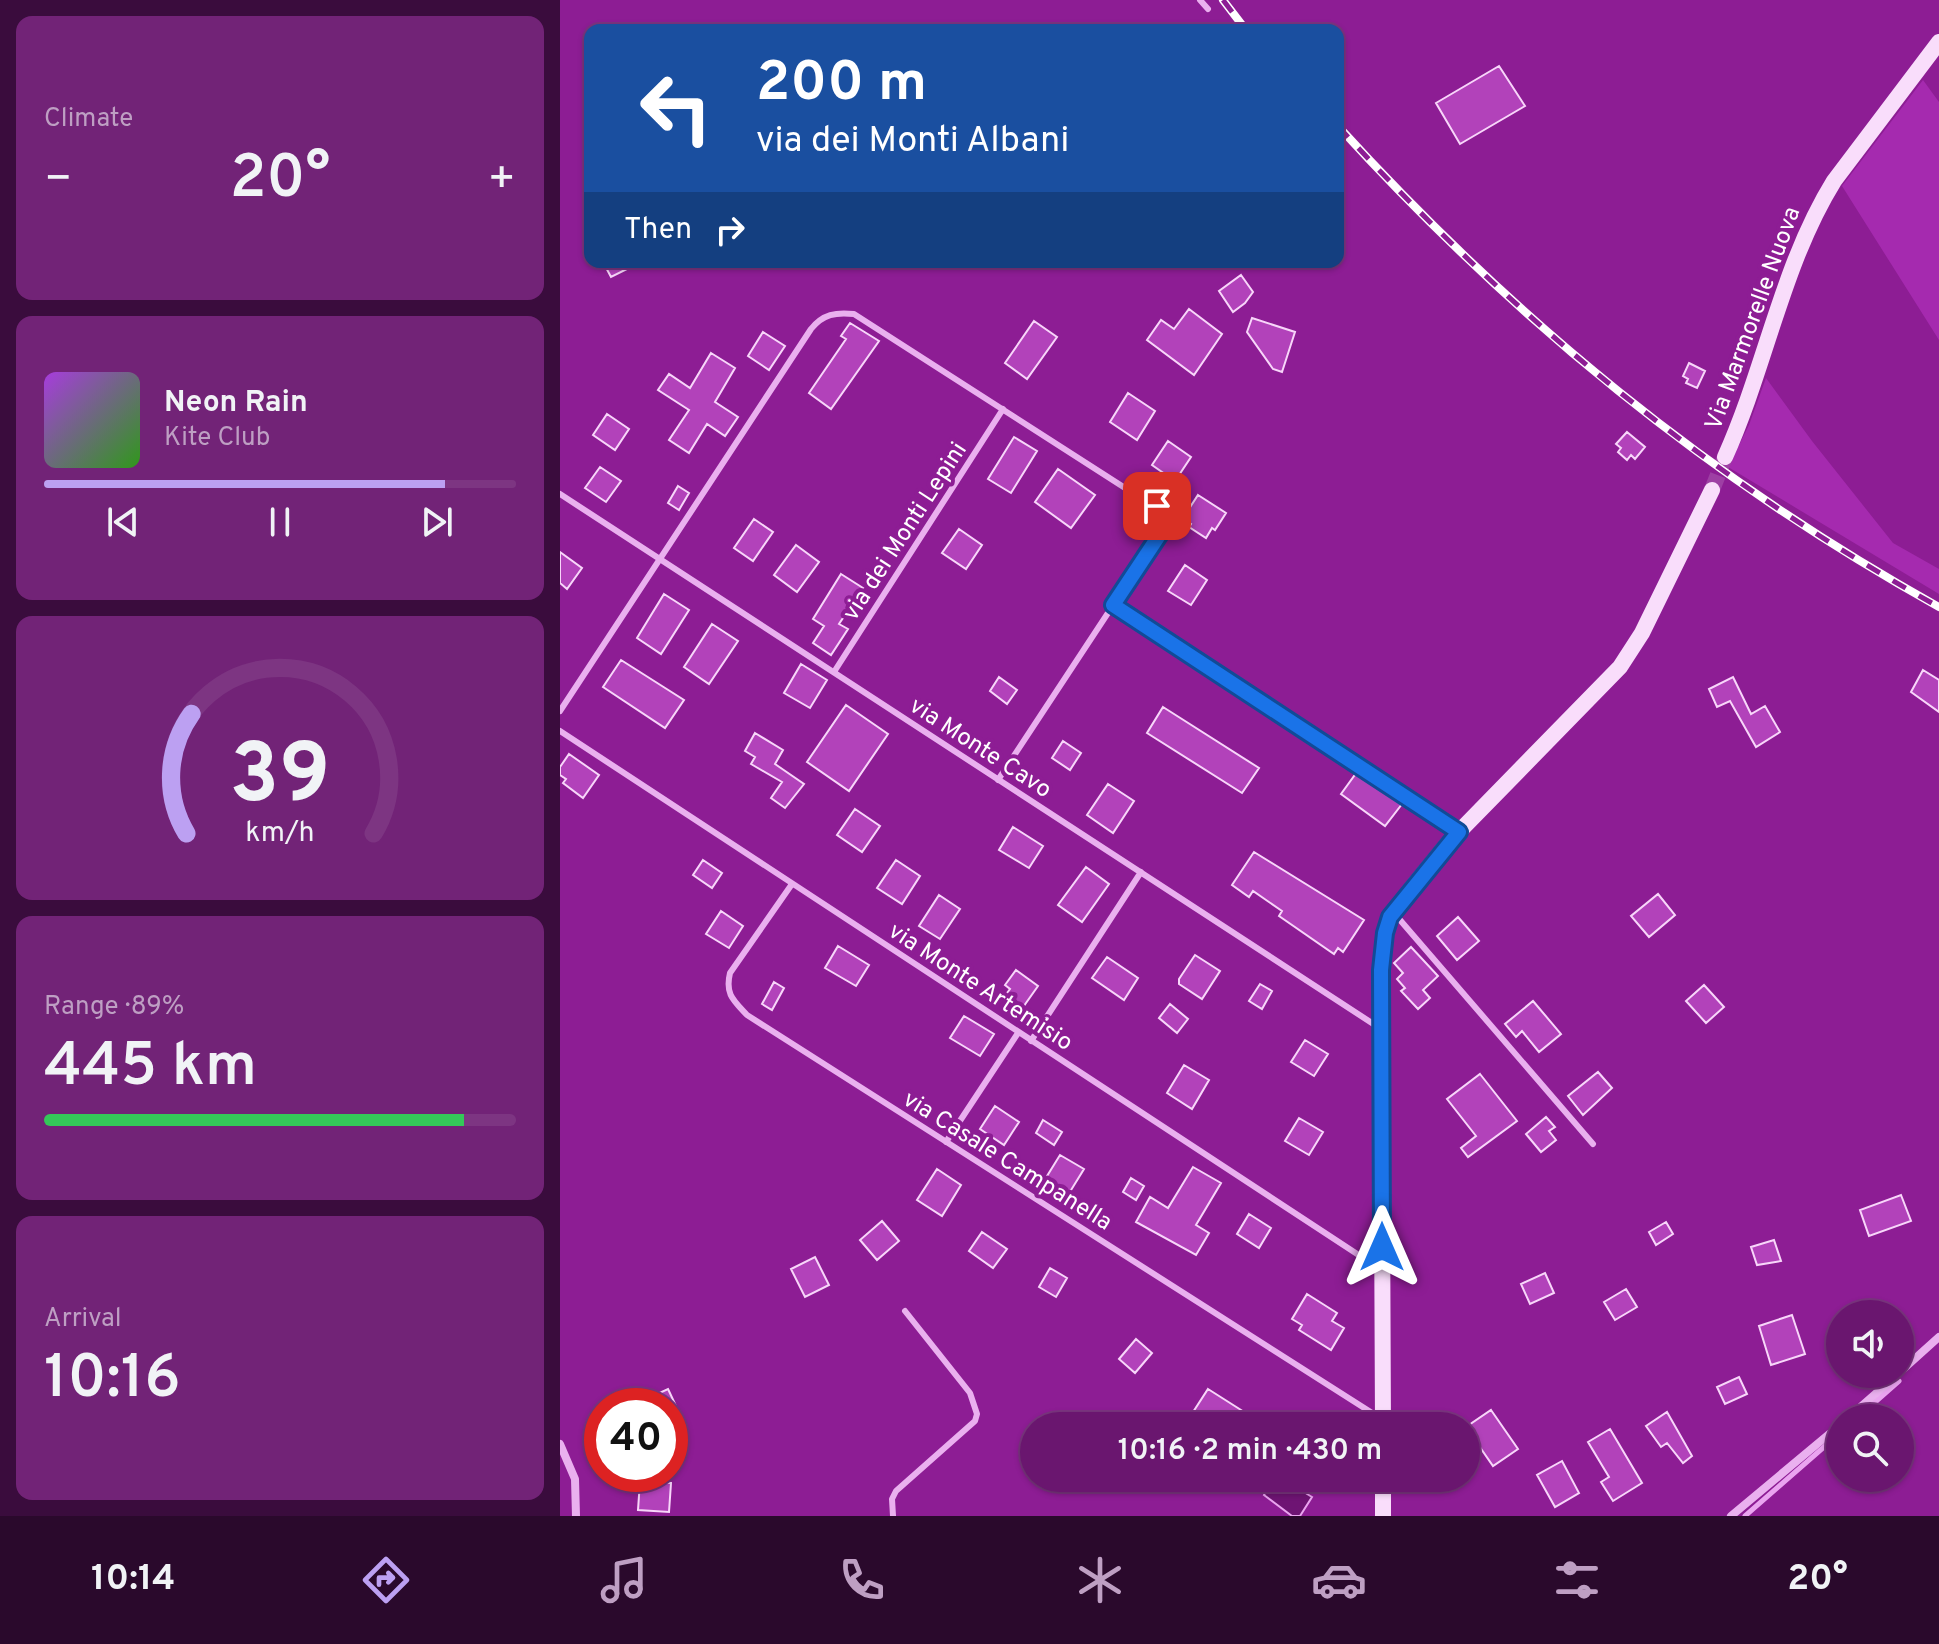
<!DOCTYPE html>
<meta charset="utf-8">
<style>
body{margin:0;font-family:Overpass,sans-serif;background:#722377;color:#f1f3f6;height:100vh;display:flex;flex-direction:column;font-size:30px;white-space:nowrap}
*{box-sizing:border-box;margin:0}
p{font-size:26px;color:#be9fc3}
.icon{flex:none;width:44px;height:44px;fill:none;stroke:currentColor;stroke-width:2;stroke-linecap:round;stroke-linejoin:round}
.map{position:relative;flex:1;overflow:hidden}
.sheet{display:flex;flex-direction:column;gap:16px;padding:16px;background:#3a0c3d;width:560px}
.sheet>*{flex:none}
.banner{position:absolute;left:24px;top:24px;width:760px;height:244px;border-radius:16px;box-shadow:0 2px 6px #0004,0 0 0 2px #7d3582;background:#1a4fa0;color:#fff;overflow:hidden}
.controls{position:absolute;left:1266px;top:1300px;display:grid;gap:16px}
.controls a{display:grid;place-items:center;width:88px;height:88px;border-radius:50%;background:#6a166f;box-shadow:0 2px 6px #0004,0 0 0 2px #7d3582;font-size:40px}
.speed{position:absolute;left:24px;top:1388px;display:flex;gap:16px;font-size:40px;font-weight:700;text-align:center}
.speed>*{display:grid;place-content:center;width:104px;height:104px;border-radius:50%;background:#6a166f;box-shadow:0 2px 6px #0004,0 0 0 2px #7d3582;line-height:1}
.speed .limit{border:12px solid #d22;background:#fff;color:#111}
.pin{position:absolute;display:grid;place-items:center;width:68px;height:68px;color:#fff;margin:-34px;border-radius:16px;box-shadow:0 4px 12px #0006}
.me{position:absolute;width:88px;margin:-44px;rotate:0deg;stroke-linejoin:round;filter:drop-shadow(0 0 6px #0008)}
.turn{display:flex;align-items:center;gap:28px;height:168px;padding:0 40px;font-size:36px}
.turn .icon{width:104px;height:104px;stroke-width:2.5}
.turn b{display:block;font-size:56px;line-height:68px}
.then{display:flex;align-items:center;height:76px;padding:0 40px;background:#0003;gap:16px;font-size:30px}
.big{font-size:60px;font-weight:600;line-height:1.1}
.sheet .tile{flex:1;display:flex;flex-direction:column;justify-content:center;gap:12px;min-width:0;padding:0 28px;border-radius:16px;background:#722377}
.sheet .dial{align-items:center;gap:0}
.dial svg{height:208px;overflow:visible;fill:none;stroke:#7d3582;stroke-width:7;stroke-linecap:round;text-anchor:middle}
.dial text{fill:#f1f3f6;stroke:none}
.song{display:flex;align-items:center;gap:24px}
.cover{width:96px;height:96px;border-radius:12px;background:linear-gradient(135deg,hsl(280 70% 55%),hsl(110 70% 35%))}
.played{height:8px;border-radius:4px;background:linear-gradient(90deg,#bca0f2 85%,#7d3582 85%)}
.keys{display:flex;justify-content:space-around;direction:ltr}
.heat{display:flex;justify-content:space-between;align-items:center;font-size:44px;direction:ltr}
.charge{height:12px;border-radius:6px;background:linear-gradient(90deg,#34c759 89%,#7d3582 0)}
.trip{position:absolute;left:460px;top:1412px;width:460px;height:80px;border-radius:40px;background:#6a166f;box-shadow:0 2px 6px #0004,0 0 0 2px #7d3582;font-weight:600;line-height:80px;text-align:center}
.tabs{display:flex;height:128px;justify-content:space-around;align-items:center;background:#2a092c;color:#be9fc3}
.tabs .icon{width:56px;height:56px}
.tabs .on{color:#bca0f2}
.tabs b{font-size:36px;color:#f1f3f6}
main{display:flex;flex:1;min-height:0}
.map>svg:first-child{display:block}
</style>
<main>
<section class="sheet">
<div class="tile"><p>Climate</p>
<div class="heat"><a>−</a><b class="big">20°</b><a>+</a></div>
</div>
<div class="tile">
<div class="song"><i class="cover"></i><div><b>Neon Rain</b><p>Kite Club</p></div></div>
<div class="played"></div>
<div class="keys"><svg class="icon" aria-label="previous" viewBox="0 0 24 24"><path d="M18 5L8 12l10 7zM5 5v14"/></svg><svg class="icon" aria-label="pause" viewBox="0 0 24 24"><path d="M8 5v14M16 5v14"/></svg><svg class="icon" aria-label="next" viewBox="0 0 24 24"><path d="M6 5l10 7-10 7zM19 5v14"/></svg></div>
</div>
<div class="tile dial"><svg viewBox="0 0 100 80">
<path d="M14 69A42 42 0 1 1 86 69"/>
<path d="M14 69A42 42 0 0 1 16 23" stroke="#bca0f2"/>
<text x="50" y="56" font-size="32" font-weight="700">39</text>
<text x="50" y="72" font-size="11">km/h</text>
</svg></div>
<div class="tile"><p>Range · 89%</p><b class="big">445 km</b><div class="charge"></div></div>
<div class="tile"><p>Arrival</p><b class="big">10:16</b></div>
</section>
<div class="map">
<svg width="1379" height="1516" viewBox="0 0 1379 1516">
<rect width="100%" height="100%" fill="#8d1d94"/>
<path fill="#a52aaf" d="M1363 80 1379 102V340L1282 186Z
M1206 378 1252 441 1333 543 1379 569V594L1168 467 1189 425Z"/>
<path fill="#6e1473" stroke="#eaa4f0" stroke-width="2" d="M721 1478 752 1497 740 1516H732L704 1495 713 1480Z"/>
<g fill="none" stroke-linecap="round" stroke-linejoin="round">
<path stroke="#eaa4f0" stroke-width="5" d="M1297 1418 1339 1381
M1185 1516 1280 1433"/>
</g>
<path fill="#b242ba" stroke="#f8d6fa" stroke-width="2" d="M939 66 965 106 900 144 876 103Z
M43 262H81L51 277Z
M681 275 693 292 685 303 673 312 659 291Z
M629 309 662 334 634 375 587 340 601 320 614 329Z
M692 318 735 332 722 372 713 369 687 332Z
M474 321 497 337 467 379 445 363Z
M290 323 319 341 271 409 249 393 286 339 281 336Z
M203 332 225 346 209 370 188 356Z
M151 353 175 368 155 402 178 417 165 436 147 424 129 453 109 440 129 410 98 390 109 374 130 388Z
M1129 363 1145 371 1137 388 1126 383 1128 379 1123 376Z
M568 393 595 411 577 440 550 422Z
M47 414 69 429 55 450 33 435Z
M1067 432 1085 447 1075 459 1071 455 1067 460 1058 452 1061 448 1056 444Z
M454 437 477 451 451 493 428 479Z
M608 441 631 457 615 481 592 465Z
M40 467 61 481 46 502 25 488Z
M498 469 535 495 511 528 475 502Z
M118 486 129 493 119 510 108 503Z
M638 495 666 513 655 530 652 528 646 538 629 527 631 524 623 518Z
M194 519 213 532 193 561 174 548Z
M399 529 422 545 406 569 382 553Z
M236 545 259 562 237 592 214 575Z
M0 552 22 568 7 589 0 583Z
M625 565 647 580 631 605 608 591Z
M281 574 303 588 279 624 288 629 271 655 253 643 264 626 253 619Z
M104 594 129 610 101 654 77 638Z
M152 624 178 641 149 684 124 667Z
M61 660 124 700 105 728 43 687Z
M241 664 267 680 250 708 224 693Z
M1363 670 1379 680V712L1351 692Z
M439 677 457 690 447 704 430 691Z
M1173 677 1191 714 1205 706 1220 732 1196 747 1170 701 1157 707 1149 689Z
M286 705 328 734 289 791 247 762Z
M603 707 699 768 682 793 587 733Z
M195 733 223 750 215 764 244 784 225 808 211 798 222 782 191 764 195 757 185 751Z
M503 741 521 753 510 770 492 758Z
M9 754 39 775 23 798 3 783 6 779 0 775V767Z
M797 772 842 804 825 826 781 794Z
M548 784 574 801 553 833 527 815Z
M295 809 320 826 302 852 277 835Z
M453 827 483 846 469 868 439 850Z
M694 852 804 920 783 952 778 948 774 954 719 916 722 911 693 891 689 897 672 885Z
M143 860 162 873 152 888 133 875Z
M336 860 360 876 342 904 317 888Z
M526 867 549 884 522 922 498 905Z
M1098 894 1115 915 1089 937 1071 916Z
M379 895 400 909 380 939 359 926Z
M161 911 183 926 169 948 146 934Z
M898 917 919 941 897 960 877 936Z
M278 946 309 965 296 986 265 968Z
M851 947 878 976 863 990 870 998 858 1009 841 991 845 988 837 979 843 973 834 963Z
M635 955 660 971 642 999 619 984V979Z
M547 957 578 978 564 1000 532 978Z
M456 970 478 986 461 1010 444 997 450 989 445 985Z
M214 982 224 988 212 1010 202 1004Z
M700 984 712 991 702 1009 689 1001Z
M1144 985 1164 1007 1146 1023 1126 1001Z
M973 1001 1001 1034 979 1052 962 1031 956 1037 945 1024Z
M610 1004 628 1019 617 1033 599 1018Z
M404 1016 434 1034 420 1056 390 1038Z
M745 1040 768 1054 754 1076 731 1062Z
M624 1065 649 1080 632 1109 607 1093Z
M1038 1072 1052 1088 1023 1115 1008 1096Z
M920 1074 957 1121 908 1157 901 1148 916 1136 887 1099Z
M435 1106 459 1122 444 1145 420 1129Z
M986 1117 995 1127 989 1131 996 1140 981 1152 966 1134Z
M739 1118 763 1132 749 1155 725 1141Z
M483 1120 502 1132 494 1145 476 1133Z
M500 1155 524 1169 508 1195 484 1181Z
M633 1167 661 1183 636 1225 649 1233 636 1255 576 1222 590 1197 608 1208Z
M377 1169 401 1185 382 1216 357 1200Z
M571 1178 584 1186 576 1200 563 1192Z
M1341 1195 1351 1221 1309 1236 1300 1210Z
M689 1214 711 1228 699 1248 677 1234Z
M322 1221 339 1241 317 1260 300 1240Z
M1106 1222 1113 1234 1096 1245 1089 1232Z
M422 1232 447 1249 433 1268 409 1251Z
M1214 1240 1221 1261 1197 1265 1191 1247Z
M255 1257 269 1285 245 1297 231 1269Z
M490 1268 507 1278 496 1297 479 1287Z
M985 1273 994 1293 970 1304 961 1284Z
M1066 1289 1077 1307 1055 1320 1044 1302Z
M747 1294 777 1313 772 1321 784 1328 771 1350 739 1330 742 1325 732 1319Z
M1232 1315 1245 1354 1211 1365 1199 1326Z
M576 1339 592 1353 575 1373 559 1359Z
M1179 1377 1187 1394 1165 1404 1157 1387Z
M108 1389 116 1406H71Z
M648 1389 692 1417 686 1426H624Z
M931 1410 958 1449 933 1466 906 1427Z
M1107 1412 1132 1456 1123 1463 1107 1443 1101 1447 1086 1426Z
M1050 1429 1082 1483 1053 1501 1041 1482 1049 1477 1028 1442Z
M1002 1461 1019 1493 995 1507 977 1475Z
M80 1481 111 1483 109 1512 78 1510Z"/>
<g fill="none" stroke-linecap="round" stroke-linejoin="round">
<path stroke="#9e3fa4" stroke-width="16" stroke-dasharray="16 8" stroke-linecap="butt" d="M1152 490 1165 457"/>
<path stroke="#eab0ef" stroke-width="6" d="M640 0 648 9
M0 494 818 1027
M553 605 898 831
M274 672 443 409
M0 711 251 329C263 314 276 312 294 314L604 513 606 520 602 531 438 780
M0 731 820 1269
M232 884 170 973C165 994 173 1000 187 1015L820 1418
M834 913 1033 1144
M471 1041 581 872
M386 1142 458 1033
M333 1516 332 1499 336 1491 415 1421 417 1414 410 1393 345 1311"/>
<path stroke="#eab0ef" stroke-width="8" d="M1340 1372 1379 1337
M1288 1418 1338 1374
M0 1444 15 1479 16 1516
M1171 1516 1280 1425"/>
<path stroke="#f9ddfb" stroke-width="16" d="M1165 457C1206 366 1222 265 1274 181L1379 42
M823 1426 821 970 823 947 830 917 854 885 889 842 1060 667 1082 633 1152 490
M823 1478V1516"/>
<defs>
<path id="rail" d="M663 0 686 30
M778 126C955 320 1149 479 1379 607"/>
</defs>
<use href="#rail" stroke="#fff" stroke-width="8"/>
<use href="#rail" stroke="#8d1d94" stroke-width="5" stroke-dasharray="15" stroke-linecap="butt"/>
</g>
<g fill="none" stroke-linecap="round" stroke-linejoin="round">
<defs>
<path id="route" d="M597 506C606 515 606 519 602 531L553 605 899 832 830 917 825 933 821 970 822 1247"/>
</defs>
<use href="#route" stroke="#114b97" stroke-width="20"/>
<use href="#route" stroke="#1a73e8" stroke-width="14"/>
</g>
<g text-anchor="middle" stroke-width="8" stroke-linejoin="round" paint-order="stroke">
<g font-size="24" fill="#fff" stroke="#8d1d94">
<text transform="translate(1192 318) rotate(-70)" y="8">Via Marmorelle Nuova</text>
<text transform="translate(344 531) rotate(-57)" y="8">via dei Monti Lepini</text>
<text transform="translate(421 747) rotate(33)" y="8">via Monte Cavo</text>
<text transform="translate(421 986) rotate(33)" y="8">via Monte Artemisio</text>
<text transform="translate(448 1160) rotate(32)" y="8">via Casale Campanella</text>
</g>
</g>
</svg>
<div class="controls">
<a><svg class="icon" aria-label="sound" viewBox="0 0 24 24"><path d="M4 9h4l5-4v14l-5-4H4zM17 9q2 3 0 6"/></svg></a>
<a><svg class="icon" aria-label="search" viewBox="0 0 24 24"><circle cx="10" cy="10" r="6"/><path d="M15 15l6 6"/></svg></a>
</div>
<div class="speed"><div class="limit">40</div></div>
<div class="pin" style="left:597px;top:506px;background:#d93025"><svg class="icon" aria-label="arrive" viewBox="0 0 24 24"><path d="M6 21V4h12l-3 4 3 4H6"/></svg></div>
<svg class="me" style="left:822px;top:1247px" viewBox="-20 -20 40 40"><path d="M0-17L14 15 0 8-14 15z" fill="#1a73e8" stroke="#fff" stroke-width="4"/></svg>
<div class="trip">10:16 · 2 min · 430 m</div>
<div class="banner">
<div class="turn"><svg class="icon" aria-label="left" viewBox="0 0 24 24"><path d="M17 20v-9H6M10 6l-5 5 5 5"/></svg><div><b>200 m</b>via dei Monti Albani</div></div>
<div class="then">Then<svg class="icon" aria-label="right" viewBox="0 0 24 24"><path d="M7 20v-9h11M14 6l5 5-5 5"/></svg></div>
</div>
</div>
</main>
<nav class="tabs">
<b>10:14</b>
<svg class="icon on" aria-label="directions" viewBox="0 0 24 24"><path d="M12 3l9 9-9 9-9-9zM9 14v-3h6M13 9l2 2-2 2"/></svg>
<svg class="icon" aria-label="music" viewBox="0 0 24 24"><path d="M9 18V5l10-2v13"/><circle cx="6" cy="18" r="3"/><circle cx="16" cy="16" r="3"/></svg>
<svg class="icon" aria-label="phone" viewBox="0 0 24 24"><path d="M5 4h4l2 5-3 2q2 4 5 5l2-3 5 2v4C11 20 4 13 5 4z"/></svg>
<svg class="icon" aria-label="climate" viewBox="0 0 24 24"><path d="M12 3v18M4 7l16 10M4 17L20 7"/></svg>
<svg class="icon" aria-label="car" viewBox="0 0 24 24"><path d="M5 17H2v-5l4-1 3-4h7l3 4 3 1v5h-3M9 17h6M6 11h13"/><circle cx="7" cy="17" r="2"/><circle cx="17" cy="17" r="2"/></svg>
<svg class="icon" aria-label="filters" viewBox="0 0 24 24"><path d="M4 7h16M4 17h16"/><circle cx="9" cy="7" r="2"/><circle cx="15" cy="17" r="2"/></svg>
<b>20°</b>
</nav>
